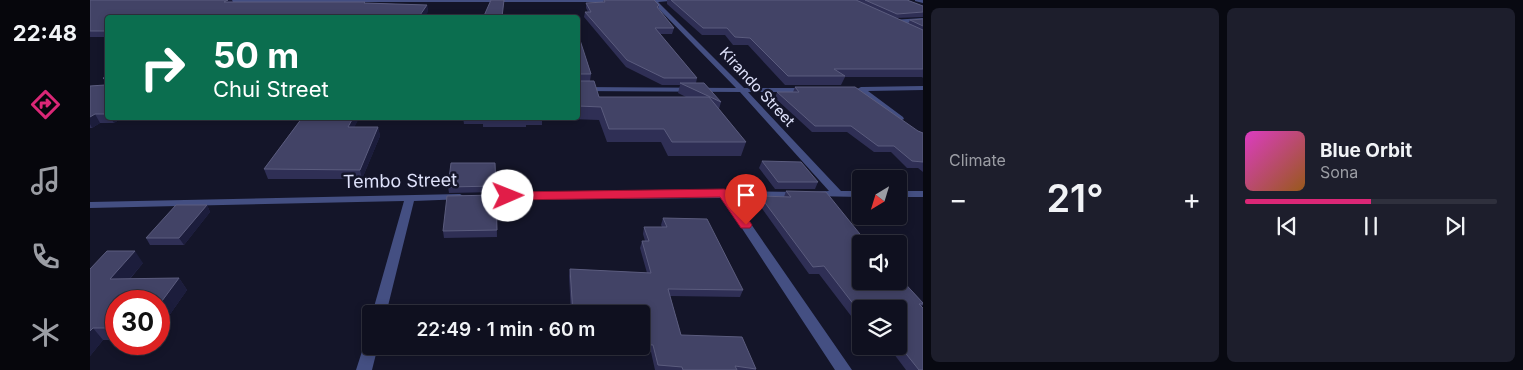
<!DOCTYPE html>
<meta charset="utf-8">
<style>
body{margin:0;font-family:Inter,sans-serif;background:#1d1e2c;color:#f1f3f6;height:100vh;display:flex;flex-direction:column;font-size:19px;white-space:nowrap}
*{box-sizing:border-box;margin:0}
p{font-size:16px;color:#9b9da4}
.icon{flex:none;width:28px;height:28px;fill:none;stroke:currentColor;stroke-width:2;stroke-linecap:round;stroke-linejoin:round}
.map{position:relative;flex:1;overflow:hidden}
.side{display:flex;flex-direction:column;gap:8px;padding:8px;background:#080911;width:600px}
.side>*{flex:none}
.banner{position:absolute;left:15px;top:15px;width:475px;height:105px;border-radius:5px;box-shadow:0 2px 8px #0003,0 0 0 1px #2f303d;background:#0b6e4f;color:#fff;overflow:hidden}
.needle{width:32px;rotate:218deg}
.controls{position:absolute;left:762px;top:170px;display:grid;gap:10px}
.controls a{display:grid;place-items:center;width:55px;height:55px;border-radius:5px;background:#0f101f;box-shadow:0 2px 8px #0003,0 0 0 1px #2f303d;font-size:25px}
.speed{position:absolute;left:15px;top:290px;display:flex;gap:10px;font-size:25px;font-weight:700;text-align:center}
.speed>*{display:grid;place-content:center;width:65px;height:65px;border-radius:50%;background:#0f101f;box-shadow:0 2px 8px #0003,0 0 0 1px #2f303d;line-height:1}
.speed .limit{border:8px solid #d22;background:#fff;color:#111}
.pin{position:absolute;display:grid;place-items:center;width:42px;height:42px;color:#fff;margin:-51px -21px;border-radius:50% 50% 50% 0;rotate:-45deg;box-shadow:0 0 5px #0007}
.pin .icon{rotate:45deg}
.me{position:absolute;width:55px;margin:-28px;rotate:89deg;stroke-linejoin:round;filter:drop-shadow(0 0 4px #0008)}
.turn{display:flex;align-items:center;gap:18px;height:105px;padding:0 25px;font-size:22px}
.turn .icon{width:65px;height:65px;stroke-width:2.5}
.turn b{display:block;font-size:35px;line-height:42px}
.big{font-size:38px;font-weight:600;line-height:1.1}
.side .tile{flex:1;display:flex;flex-direction:column;justify-content:center;gap:8px;min-width:0;padding:0 18px;border-radius:8px;background:#1d1e2c}
.song{display:flex;align-items:center;gap:15px}
.cover{width:60px;height:60px;border-radius:8px;background:linear-gradient(135deg,hsl(310 70% 55%),hsl(30 70% 35%))}
.played{height:5px;border-radius:2px;background:linear-gradient(90deg,#db2777 50%,#2f303d 50%)}
.keys{display:flex;justify-content:space-around;direction:ltr}
.heat{display:flex;justify-content:space-between;align-items:center;font-size:28px;direction:ltr}
.side .tiles{flex:1;display:grid;gap:8px;grid-template-columns:repeat(2,1fr)}
.trip{position:absolute;left:272px;top:305px;width:288px;height:50px;border-radius:5px;background:#0f101f;box-shadow:0 2px 8px #0003,0 0 0 1px #2f303d;font-weight:600;line-height:50px;text-align:center}
main{display:flex;flex:1;min-height:0}
.menu{display:flex;flex-direction:column;width:90px;justify-content:space-around;align-items:center;background:#06060c;color:#9b9da4}
.menu .icon{width:35px;height:35px}
.menu .selected{color:#db2777}
.menu b{font-size:22px;color:#f1f3f6}
.map>svg:first-child{display:block}
</style>
<main>
<nav class="menu">
<b>22:48</b>
<svg class="icon selected" aria-label="directions" viewBox="0 0 24 24"><path d="M12 3l9 9-9 9-9-9zM9 14v-3h6M13 9l2 2-2 2"/></svg>
<svg class="icon" aria-label="music" viewBox="0 0 24 24"><path d="M9 18V5l10-2v13"/><circle cx="6" cy="18" r="3"/><circle cx="16" cy="16" r="3"/></svg>
<svg class="icon" aria-label="phone" viewBox="0 0 24 24"><path d="M5 4h4l2 5-3 2q2 4 5 5l2-3 5 2v4C11 20 4 13 5 4z"/></svg>
<svg class="icon" aria-label="climate" viewBox="0 0 24 24"><path d="M12 3v18M4 7l16 10M4 17L20 7"/></svg>
</nav>
<div class="map">
<svg width="833" height="370" viewBox="0 0 833 370">
<rect width="100%" height="100%" fill="#141529"/>
<g fill="none" stroke-linecap="round" stroke-linejoin="round">
<path fill="#444f82" fill-rule="evenodd" d="M126 0H528V1L526 2H128Z
M549 0H591L568 2 654 88H719L720 90 716 92H658L751 191H771V197L721 196 720 194 721 192 739 191 650 92 488 91V87L646 88 562 2H551Z
M825 0H833V3L825 1Z
M833 18V22L802 24 799 22 802 20Z
M833 86V90L778 91 813 117 814 119 810 121 767 89 771 87Z
M634 190 638 191 712 192 713 194 708 197 643 198 762 370H745L632 198 392 200 387 197 392 194 630 192Z
M809 191H833V197H809Z
M370 194 375 197 374 199 324 201 296 314H282L314 201 0 208V202Z
M281 338V346H288L282 370H266L276 339Z"/>
</g>
<path fill="#2f2f55" d="M0 0H142L143 2H275V3L337 5 338 12 18 18V37H0Z
M514 0 569 5 568 9 584 28 582 34H570L607 78 606 83 631 102 629 109 656 142 651 156H578L571 142H517L509 120 452 118V125H436V127H393V124H374L373 118H488V34L501 74 500 81 509 97H596L588 93 590 85H572L536 67 494 17 495 12H498L496 8V3L513 2Z
M577 0H817L833 6V17L806 18 818 24 820 20 833 19V78L832 77H755L751 85H695L658 45H643L635 35H612L577 4Z
M18 76V118H32L24 123H10L2 128H0V86L15 85V82L13 78Z
M705 87 833 133V172L828 168H817L801 152H784L757 132H722L685 98 687 92H703Z
M212 118H269L264 127H288L290 136 272 179H178L174 169Z
M672 161 728 182 725 189H685L669 168Z
M405 163 406 192 359 193 358 187Z
M696 191 773 238 833 303V305L832 306 833 370H816L798 346H809V309H771V329L729 274H719L668 203 670 196 694 197Z
M406 195 407 237 354 238 353 231Z
M117 205 120 212 94 245H60L56 238Z
M573 218 653 290 650 297 580 296 591 335 666 369V370H565L561 352 515 349 514 346H551V314H481L479 276 480 269 557 273 550 248 552 241H555L553 234 554 227H572L571 225Z
M53 263 40 279 89 278 97 290 69 330V301H26V340H13L0 356V269Z"/>
<path fill="#1c1d3c" d="M138 0H142L143 4 134 2Z
M337 5 338 12 334 18H328Z
M5 114 10 123 2 128 0 124V117Z
M21 118H32L24 123Z
M263 118H269L260 136 258 127Z
M288 127 290 136 272 179 270 170Z
M117 205 120 212 94 245 89 238Z
M45 251 53 263 29 291 20 279Z
M89 278 97 290 69 330V305Z
M3 328 13 340 0 356V331Z"/>
<path fill="#424366" stroke="#5b5c7e" d="M0 0H138L134 2H275L274 3 337 5 328 18H18V31H0Z
M401 0H414L412 17 416 18H393Z
M514 0H564L569 5 567 7 584 28H565L607 78H574L537 60 495 12H501L496 3 515 2Z
M581 0H766L833 30V69H744L755 76H698L660 38 645 37 637 28H613Z
M775 0H817L833 6V12L807 14Z
M833 19V26L820 20Z
M488 34 501 74H488V77Z
M18 76V114H5L0 117V86L15 85V80L13 78Z
M488 79 489 81H504L509 97H619L656 142H582L574 129H519L511 107 488 106Z
M590 83H614L631 102Z
M705 87H765L828 131 833 133V162L822 161 804 146H788L761 126H725L687 92H709Z
M212 118H263L258 127H288L270 170 174 169Z
M672 161 711 162 728 182H688Z
M361 163H405L406 186 358 187Z
M696 191 736 192 778 244H771V281H809V277L833 303V304H829L833 308V370H829L809 345V309H771V314L734 266 723 267 670 196 701 197Z
M406 195 407 230 353 231 357 196Z
M86 205H117L89 238H56Z
M573 218 617 219 653 290 578 289 591 335 652 337 666 369 645 366 647 370H593L592 367 568 365 563 345 551 344V314H483L480 269 561 273 552 241H559L554 227H577Z
M17 251H45L20 279 89 278 69 305V301H26V328H3L0 331V269Z"/>
<path fill="#e11d48" stroke="#92132f" d="M634 189 638 190 660 222 662 225 660 228H651L630 197 418 200 412 196 418 192Z"/>
<g text-anchor="middle" stroke-width="5" stroke-linejoin="round" paint-order="stroke">
<g font-size="15" fill="#dfe2fb" stroke="#141529">
<text transform="translate(667 87) rotate(47)" y="5">Kirando Street</text>
</g>
<g font-size="18" fill="#dfe2fb" stroke="#141529">
<text transform="translate(310 181) rotate(-1)" y="6">Tembo Street</text>
</g>
</g>
</svg>
<div class="controls">
<a><svg class="needle" viewBox="-14 -14 28 28"><path d="M0-13l5 13h-10z" fill="#e53935"/><path d="M0 13l5-13h-10z" fill="#9b9da4"/></svg></a>
<a><svg class="icon" aria-label="sound" viewBox="0 0 24 24"><path d="M4 9h4l5-4v14l-5-4H4zM17 9q2 3 0 6"/></svg></a>
<a><svg class="icon" aria-label="layers" viewBox="0 0 24 24"><path d="M12 4l9 5-9 5-9-5zM3 14l9 5 9-5"/></svg></a>
</div>
<div class="speed"><div class="limit">30</div></div>
<div class="pin" style="left:656px;top:225px;background:#d93025"><svg class="icon" aria-label="arrive" viewBox="0 0 24 24"><path d="M6 21V4h12l-3 4 3 4H6"/></svg></div>
<svg class="me" style="left:418px;top:196px" viewBox="-20 -20 40 40"><circle r="19" fill="#fff"/><path d="M0-13L10 11 0 6-10 11z" fill="#e11d48"/></svg>
<div class="trip">22:49 · 1 min · 60 m</div>
<div class="banner">
<div class="turn"><svg class="icon" aria-label="right" viewBox="0 0 24 24"><path d="M7 20v-9h11M14 6l5 5-5 5"/></svg><div><b>50 m</b>Chui Street</div></div>
</div>
</div>
<section class="side">
<div class="tiles">
<div class="tile"><p>Climate</p>
<div class="heat"><a>−</a><b class="big">21°</b><a>+</a></div>
</div>
<div class="tile">
<div class="song"><i class="cover"></i><div><b>Blue Orbit</b><p>Sona</p></div></div>
<div class="played"></div>
<div class="keys"><svg class="icon" aria-label="previous" viewBox="0 0 24 24"><path d="M18 5L8 12l10 7zM5 5v14"/></svg><svg class="icon" aria-label="pause" viewBox="0 0 24 24"><path d="M8 5v14M16 5v14"/></svg><svg class="icon" aria-label="next" viewBox="0 0 24 24"><path d="M6 5l10 7-10 7zM19 5v14"/></svg></div>
</div>
</div>
</section>
</main>
